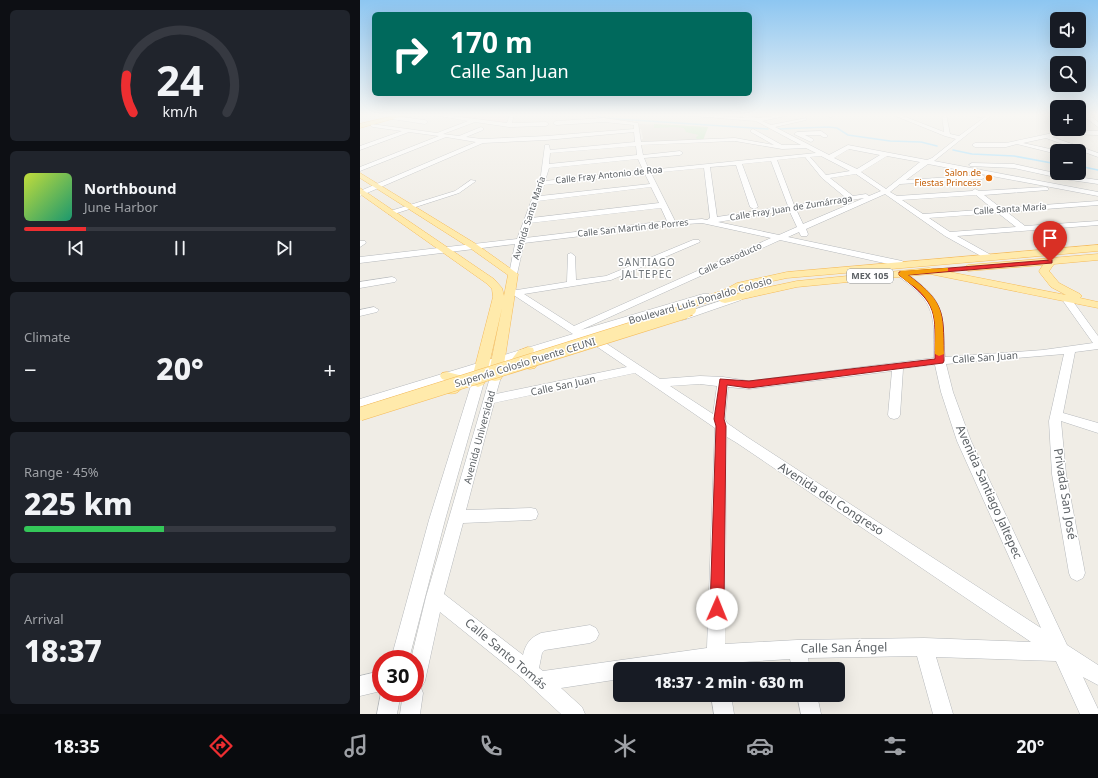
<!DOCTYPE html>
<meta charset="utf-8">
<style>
body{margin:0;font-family:"Noto Sans",sans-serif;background:#20242c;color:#f1f3f6;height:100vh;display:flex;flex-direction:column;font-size:15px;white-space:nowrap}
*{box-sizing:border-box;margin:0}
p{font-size:13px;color:#9ea1a6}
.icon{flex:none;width:22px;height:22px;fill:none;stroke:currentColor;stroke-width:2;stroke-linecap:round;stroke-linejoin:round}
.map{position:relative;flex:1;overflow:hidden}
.sheet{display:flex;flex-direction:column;gap:10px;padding:10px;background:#0d0f14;width:360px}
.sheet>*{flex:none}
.guide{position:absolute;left:12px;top:12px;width:380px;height:84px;border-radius:6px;box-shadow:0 4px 16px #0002;background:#00695c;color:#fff;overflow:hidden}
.buttons{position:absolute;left:690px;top:12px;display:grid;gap:8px}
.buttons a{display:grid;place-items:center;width:36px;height:36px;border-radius:6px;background:#171b24;box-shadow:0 4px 16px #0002;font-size:20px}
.speed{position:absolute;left:12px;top:650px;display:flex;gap:8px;font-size:20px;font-weight:700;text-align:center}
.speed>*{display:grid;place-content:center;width:52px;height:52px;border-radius:50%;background:#171b24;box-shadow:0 4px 16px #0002;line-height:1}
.speed .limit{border:6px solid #d22;background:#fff;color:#111}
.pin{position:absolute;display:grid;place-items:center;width:34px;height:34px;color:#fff;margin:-41px -17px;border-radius:50% 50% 50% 0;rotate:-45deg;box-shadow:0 0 4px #0007}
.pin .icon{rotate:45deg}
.me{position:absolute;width:44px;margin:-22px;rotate:1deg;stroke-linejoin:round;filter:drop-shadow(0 0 3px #0008)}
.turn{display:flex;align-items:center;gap:14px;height:84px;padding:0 12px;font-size:18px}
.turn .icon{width:52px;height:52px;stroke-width:2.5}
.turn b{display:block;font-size:28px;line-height:34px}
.big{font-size:30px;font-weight:800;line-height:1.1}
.sheet .card{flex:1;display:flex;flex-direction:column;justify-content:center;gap:6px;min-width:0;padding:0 14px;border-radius:6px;background:#20242c}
.sheet .dial{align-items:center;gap:0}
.dial svg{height:104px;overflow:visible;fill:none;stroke:#363941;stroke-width:7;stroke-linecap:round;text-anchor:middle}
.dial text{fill:#f1f3f6;stroke:none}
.song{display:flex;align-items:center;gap:12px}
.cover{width:48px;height:48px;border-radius:6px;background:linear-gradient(135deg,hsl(70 70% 55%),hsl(160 70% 35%))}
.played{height:4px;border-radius:2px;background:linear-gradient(90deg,#ed2e31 20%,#363941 20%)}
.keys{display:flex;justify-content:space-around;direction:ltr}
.heat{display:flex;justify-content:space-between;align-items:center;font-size:22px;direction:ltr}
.charge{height:6px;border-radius:3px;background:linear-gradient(90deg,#34c759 45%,#363941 0)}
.trip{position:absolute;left:253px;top:662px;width:232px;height:40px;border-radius:6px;background:#171b24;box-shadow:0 4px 16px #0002;font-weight:800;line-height:40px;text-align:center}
.menu{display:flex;height:64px;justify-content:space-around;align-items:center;background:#090b0e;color:#9ea1a6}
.menu .icon{width:28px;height:28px}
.menu .current{color:#ed2e31}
.menu b{font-size:18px;color:#f1f3f6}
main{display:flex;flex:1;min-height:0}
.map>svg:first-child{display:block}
</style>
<main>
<section class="sheet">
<div class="card dial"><svg viewBox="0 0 100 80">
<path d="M14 69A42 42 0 1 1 86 69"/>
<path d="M14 69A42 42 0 0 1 9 40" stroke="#ed2e31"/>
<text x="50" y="56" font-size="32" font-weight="700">24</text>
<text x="50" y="72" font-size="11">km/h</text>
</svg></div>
<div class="card">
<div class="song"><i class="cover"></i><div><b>Northbound</b><p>June Harbor</p></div></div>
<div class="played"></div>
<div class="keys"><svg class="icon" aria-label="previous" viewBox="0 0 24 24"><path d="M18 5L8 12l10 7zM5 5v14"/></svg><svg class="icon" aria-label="pause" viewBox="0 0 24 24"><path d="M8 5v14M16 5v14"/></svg><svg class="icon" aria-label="next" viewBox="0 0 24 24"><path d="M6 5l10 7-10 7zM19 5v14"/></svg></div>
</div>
<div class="card"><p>Climate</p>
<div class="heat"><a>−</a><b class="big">20°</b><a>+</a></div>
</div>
<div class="card"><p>Range · 45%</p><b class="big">225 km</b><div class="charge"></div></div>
<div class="card"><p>Arrival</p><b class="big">18:37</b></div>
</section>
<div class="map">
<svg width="738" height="714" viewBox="0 0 738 714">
<rect width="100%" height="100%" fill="#f0ede6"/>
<path fill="#e2ded7" d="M277 124 312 125 348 127 343 140 280 143V140L283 139 281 129H277Z"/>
<path fill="#fce2e2" d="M72 114H147L143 124Z"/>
<path fill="#c5e8c2" d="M294 124 348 127 343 140H337L336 137 339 135 326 132 324 128 314 127 294 128Z"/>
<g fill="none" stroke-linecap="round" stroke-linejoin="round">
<path stroke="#a6e1ff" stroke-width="1.5" d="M235 114 236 116 243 118 408 129
M417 129 468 127 477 128 488 135 530 141 561 142 577 146
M593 150 612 154 654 156 697 164
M719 166 738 170"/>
<defs>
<path id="minor" d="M68 114H77L147 123 150 114H154L152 123 186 122 189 124 186 126 149 127 115 122 83 134 99 136 121 127 123 128V130L106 137 122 139 186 136 274 129V125L244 122 196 125 193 123 196 121 244 118 278 123 281 142 375 138 414 145 391 132V130L393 129 422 145H441L396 121 321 115 319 114H334L385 118 378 114H383L397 118 430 114V115L402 121 411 125 446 118V120L415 127 469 155 488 145 567 160 572 158 596 139 585 136 533 115V114H538L584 132 582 114H586L590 134 599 136 629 114H633L574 161 738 192V196L568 164 546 180 622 175 625 177 622 179 540 184 530 192 537 196 612 191 615 189 619 191 686 187 689 189 688 190 624 195 641 208 738 201V205L647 212 665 226 738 221V225L597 236 631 255 632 257 628 260 585 236 525 194 446 229 448 234 447 236H441L439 232 428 237 542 261 546 264 545 266 542 267 420 240 221 330 343 294H349L351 296 349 298 0 407V399L213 334 149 292 154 289 157 290 207 282 208 254 211 253 215 256 216 280 246 276 333 240H339L340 242 251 280 164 294 214 326 411 238 342 223 312 225 164 243 157 274 153 277 149 274 155 244 0 263V257L157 239 181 175 185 145H189L190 150 275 142 274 132 186 140 123 143 0 196V191L116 142 86 137 0 171V167L79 136 49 132 0 150V146L42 131 13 127 11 126V124L77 133 108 121ZM375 141 422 149 446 148 456 153 289 170 284 158 320 155 323 153 320 151 283 155 281 145ZM276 146 277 155 189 164 190 153ZM489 149 520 155 497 169 474 158ZM461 156 490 171 466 175 450 157ZM527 156 560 162 526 189 501 172ZM445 157 462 178 485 197 434 205 417 160ZM278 159 283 170 185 181 189 168ZM411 161 428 206 357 217 350 167 376 165 390 207 394 209 398 207 382 164ZM344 168 350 218 347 220 342 219 315 221 291 173ZM285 174 290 184 180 196 184 185ZM496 174 521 191 509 196 506 194 493 196 470 178ZM291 187 299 203 171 218 178 201ZM616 195 633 209 563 214 542 200ZM504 198 443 224 436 209ZM301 208 307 221 165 238 170 223ZM429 210 437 227 419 235 358 222ZM638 213 656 227 590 232 569 218Z
M460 114H477L471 117Z
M600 114H612L623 116 621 117Z
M738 114V116L732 117 738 122V127L726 118H719V116Z
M34 116 65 120 68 122 65 124 32 119 31 118Z
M707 130 738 131V135L707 134 692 137 738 153V157L686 138 663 143 699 151H697V154L657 144 646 147H615L612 145 615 143H646Z
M461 131 467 135V137H463L460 135H445L453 139 454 140 451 142 434 134 437 132Z
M612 163 654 164 704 175 738 180V184L704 179 654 168 610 166 609 165Z
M111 180 116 181 99 193 34 214H28L27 212 95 191Z
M0 241H5L6 243 0 247Z
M541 271C548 273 554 279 559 283 588 305 582 326 585 357L683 350 733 343 701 298 706 295 709 296 738 336V349L715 352 703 413 738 423V433L701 421 706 474 725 573 723 578 717 581 711 578 709 573 692 474 689 421 704 354 586 364 593 392 611 441 707 645 738 665V685L723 677 738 709V714H720L696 661 576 657 593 714H573L557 656 448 658 450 669H432L430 659 366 663 367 669H349L348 666 333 669H260V679L201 688 222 707 225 714H201L162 678 80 612 65 681 61 688 63 693 60 714H40L43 693H55V659H51L66 597 131 374H139L141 377 136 394 267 367 236 346 235 344 240 341 244 342 300 379 340 376 363 377 389 381 574 358C573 350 574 342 574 333 573 302 561 293 538 276L537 274ZM575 365 581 392 597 441 681 628 387 437 367 423 365 419 368 387 389 389 532 371 528 415 530 418 534 419 538 418 540 415 543 369ZM275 373 355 428 347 648 183 671 179 668 182 653 185 650 230 643 236 640 239 634 236 628 230 625 181 633C170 638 166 643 163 655L84 594 103 523 171 520 176 519 178 514 176 509 171 508 106 510 134 403ZM340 384 357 386 353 414 310 386ZM367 437 377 443 671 642 564 638 437 640 365 644Z
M32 277 35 278 37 280 35 282 0 288V282Z
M378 295 381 296 383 298 381 300 326 319 322 320 317 317 318 315Z
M14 307 19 310 17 312 0 316V310Z
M118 378 122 379 124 382 85 520 49 659H31L69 520 112 382 114 379Z
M21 671V691L0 696V676Z
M21 693H41L37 714H17Z
M351 695H371L374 714H354Z
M437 695H457L461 714H441Z"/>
<path id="major" d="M42 114H50L0 128V124Z
M0 173 116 244 158 274 142 377 140 380 135 381 130 380 128 377 142 308 125 382 123 385 118 387 113 385 111 382 133 297 132 289 126 283 0 194V188L134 279 142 288 144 296 148 275 110 248 0 178Z
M738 245V251L427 278 384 287 366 296 437 281 569 268 706 295 691 287 680 273 679 271 683 265 608 271 603 268 608 265 738 254V260L694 264 689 271 699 283 720 294 722 296 720 298 738 302V308L570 274 437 287 365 303 361 302 359 300 361 298 326 309 322 308 320 306 322 304 364 290 377 283 427 272Z
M168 347 173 348 174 351 166 359 175 362 177 365 175 368 170 369 158 367 152 359 158 351Z
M87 372 103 376 105 379C103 389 98 396 87 393L85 390 91 382 82 379 80 376 82 373Z"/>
</defs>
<use href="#minor" stroke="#b6b9bc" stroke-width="1"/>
<use href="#major" stroke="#f5bb5a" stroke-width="1"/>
<use href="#minor" fill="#fff" fill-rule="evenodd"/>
<use href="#major" fill="#ffeaab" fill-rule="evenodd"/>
<defs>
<path id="major-bridge-far1" d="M321 313 331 310"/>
<path id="major-bridge" d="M0 414 325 312"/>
</defs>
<use href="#major-bridge-far1" stroke="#f5bb5a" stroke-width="12" stroke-linecap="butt"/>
<use href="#major-bridge" stroke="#f5bb5a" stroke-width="14" stroke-linecap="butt"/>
<use href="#major-bridge-far1" stroke="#ffeaab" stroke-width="10"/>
<use href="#major-bridge" stroke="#ffeaab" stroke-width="13"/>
</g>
<linearGradient id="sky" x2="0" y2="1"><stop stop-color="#8dc6f1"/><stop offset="0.54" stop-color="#f8f7f4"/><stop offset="1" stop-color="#f8f7f4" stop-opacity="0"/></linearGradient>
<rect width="738" height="213" fill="url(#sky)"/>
<path fill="#ed2e31" stroke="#9a1e20" d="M690 260H692V263L548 275C588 304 583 316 584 361L583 363 389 388 367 385 364 419 366 426 364 609 362 614 357 616 352 614 350 609 356 426 354 419 360 379 389 381 575 359C575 311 579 305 539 275V272Z"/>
<path fill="#f59e0b" d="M585 268H588V271L548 275C585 302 583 311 584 354L579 356 575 354C575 326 579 307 555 287 549 283 543 279 538 274L541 271Z"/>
<circle fill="#e8710a" stroke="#fff" stroke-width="1.5" cx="629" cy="178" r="4"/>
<g text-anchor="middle" stroke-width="3" stroke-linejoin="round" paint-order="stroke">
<g font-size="9" fill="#c56008" stroke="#fff" text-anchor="end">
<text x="621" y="176">Salon de<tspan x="621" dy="10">Fiestas Princess</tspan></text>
</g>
<g font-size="9" fill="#5d6266" stroke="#fff">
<text transform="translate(249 175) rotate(-6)" y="3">Calle Fray Antonio de Roa</text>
<text transform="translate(431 208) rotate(-9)" y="3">Calle Fray Juan de Zumárraga</text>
<text transform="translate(650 209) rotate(-4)" y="3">Calle Santa María</text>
<text transform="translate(169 218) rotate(-72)" y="3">Avenida Santa María</text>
<text transform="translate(273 228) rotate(-6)" y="3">Calle San Martin de Porres</text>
<text transform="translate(370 259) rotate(-24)" y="3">Calle Gasoducto</text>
</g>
<rect fill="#fff" stroke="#8e9194" stroke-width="1" x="487" y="269" width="46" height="14" rx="3"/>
<g font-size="9" font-weight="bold" fill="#5d6266">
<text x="510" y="279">MEX 105</text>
</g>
<g font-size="10" letter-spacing="1" fill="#6e7478" stroke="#fff">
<text x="287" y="266">SANTIAGO<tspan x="287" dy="12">JALTEPEC</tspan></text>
</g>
<g font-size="10" fill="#5d6266" stroke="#fff">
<text transform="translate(340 300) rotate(-16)" y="4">Boulevard Luis Donaldo Colosio</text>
<text transform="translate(625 357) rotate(-4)" y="4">Calle San Juan</text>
<text transform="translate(165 362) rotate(-17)" y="4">Supervía Colosio Puente CEUNI</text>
<text transform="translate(203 385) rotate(-12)" y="4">Calle San Juan</text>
<text transform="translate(119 437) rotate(-75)" y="4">Avenida Universidad</text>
</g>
<g font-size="12" fill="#5d6266" stroke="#fff">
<text transform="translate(629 492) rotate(66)" y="4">Avenida Santiago Jaltepec</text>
<text transform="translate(705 494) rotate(81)" y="4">Privada San José</text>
<text transform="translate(471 499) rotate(33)" y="4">Avenida del Congreso</text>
<text transform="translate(484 648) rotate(-1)" y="4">Calle San Ángel</text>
<text transform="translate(146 654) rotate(40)" y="4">Calle Santo Tomás</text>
</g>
</g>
</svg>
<div class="buttons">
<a><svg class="icon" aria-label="sound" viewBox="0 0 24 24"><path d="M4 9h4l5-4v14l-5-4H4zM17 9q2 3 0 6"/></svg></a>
<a><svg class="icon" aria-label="search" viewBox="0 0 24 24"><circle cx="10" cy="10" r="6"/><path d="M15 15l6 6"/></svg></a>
<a>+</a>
<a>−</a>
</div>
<div class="speed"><div class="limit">30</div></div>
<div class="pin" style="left:690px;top:262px;background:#d93025"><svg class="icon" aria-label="arrive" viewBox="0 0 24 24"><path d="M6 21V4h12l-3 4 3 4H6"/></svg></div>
<svg class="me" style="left:357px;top:609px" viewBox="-20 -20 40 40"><circle r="19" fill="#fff"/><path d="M0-13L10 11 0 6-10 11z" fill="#ed2e31"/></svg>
<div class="trip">18:37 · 2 min · 630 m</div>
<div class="guide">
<div class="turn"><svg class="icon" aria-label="right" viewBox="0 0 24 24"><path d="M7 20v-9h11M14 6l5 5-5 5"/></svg><div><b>170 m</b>Calle San Juan</div></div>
</div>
</div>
</main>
<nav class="menu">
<b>18:35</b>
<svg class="icon current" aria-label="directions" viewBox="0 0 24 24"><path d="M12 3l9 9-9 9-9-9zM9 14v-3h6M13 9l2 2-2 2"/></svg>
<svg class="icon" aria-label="music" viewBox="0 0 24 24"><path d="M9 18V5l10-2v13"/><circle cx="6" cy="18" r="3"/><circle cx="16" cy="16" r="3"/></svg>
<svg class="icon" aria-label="phone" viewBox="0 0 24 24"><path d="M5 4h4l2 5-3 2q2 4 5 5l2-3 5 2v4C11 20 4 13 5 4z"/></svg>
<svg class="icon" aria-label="climate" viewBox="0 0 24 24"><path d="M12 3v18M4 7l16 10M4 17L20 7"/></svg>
<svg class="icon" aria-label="car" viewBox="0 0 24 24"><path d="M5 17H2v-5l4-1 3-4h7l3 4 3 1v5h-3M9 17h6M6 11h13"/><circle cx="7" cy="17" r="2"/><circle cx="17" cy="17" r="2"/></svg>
<svg class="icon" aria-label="filters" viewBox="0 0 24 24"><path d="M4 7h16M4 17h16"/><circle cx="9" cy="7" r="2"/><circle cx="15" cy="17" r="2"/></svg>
<b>20°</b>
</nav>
